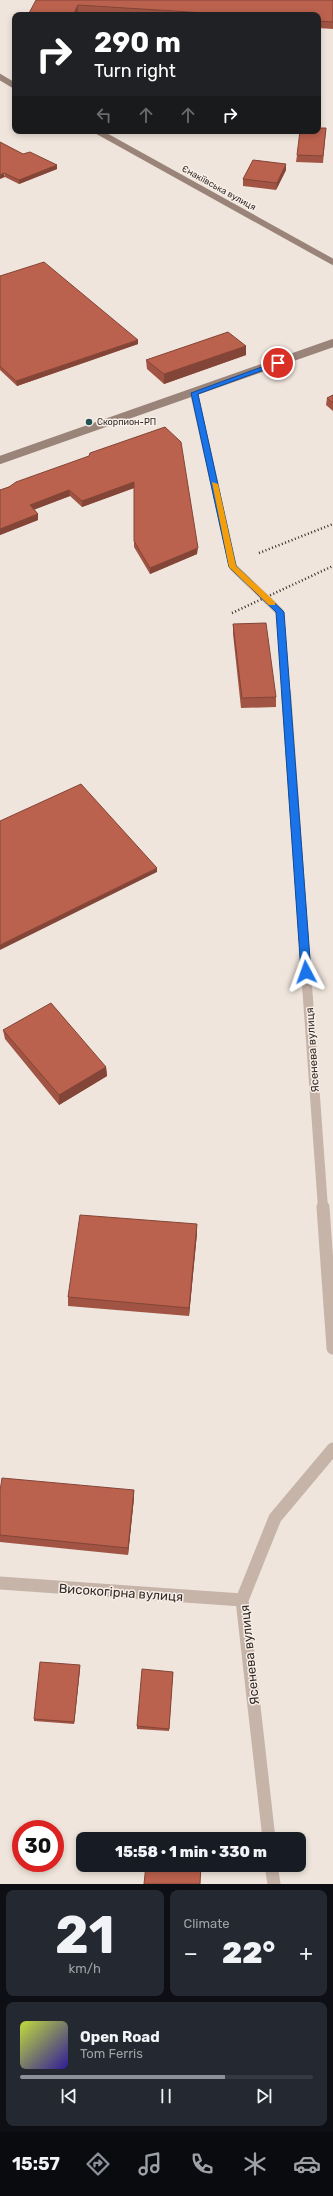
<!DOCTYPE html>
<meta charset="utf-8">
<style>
body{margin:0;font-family:Rubik,sans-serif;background:#242831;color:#f1f3f6;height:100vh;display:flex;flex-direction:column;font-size:15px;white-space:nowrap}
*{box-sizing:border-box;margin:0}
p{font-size:13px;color:#9ea1a6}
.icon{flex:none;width:22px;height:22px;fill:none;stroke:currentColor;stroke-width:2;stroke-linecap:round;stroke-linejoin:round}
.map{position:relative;height:1884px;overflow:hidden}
.drawer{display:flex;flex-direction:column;gap:6px;padding:6px;background:#0d0f14;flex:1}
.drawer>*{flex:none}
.banner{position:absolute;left:12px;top:12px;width:309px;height:122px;border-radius:8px;box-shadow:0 2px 6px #0003;background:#202124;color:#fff;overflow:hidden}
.speed{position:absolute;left:12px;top:1820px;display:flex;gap:8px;font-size:20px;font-weight:700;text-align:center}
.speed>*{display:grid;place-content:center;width:52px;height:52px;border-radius:50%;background:#171b24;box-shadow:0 2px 6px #0003;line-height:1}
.speed .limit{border:6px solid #d22;background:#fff;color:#111}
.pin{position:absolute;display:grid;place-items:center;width:34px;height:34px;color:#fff;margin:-17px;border:2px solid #fff;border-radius:50%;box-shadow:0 1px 4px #0007}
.me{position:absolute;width:44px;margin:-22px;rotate:356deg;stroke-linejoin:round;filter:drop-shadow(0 0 3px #0008)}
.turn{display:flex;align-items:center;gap:14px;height:84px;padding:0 16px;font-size:18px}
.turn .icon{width:52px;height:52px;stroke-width:2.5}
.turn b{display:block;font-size:28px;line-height:34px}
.lanes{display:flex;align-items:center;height:38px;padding:0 16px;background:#0003;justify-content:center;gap:20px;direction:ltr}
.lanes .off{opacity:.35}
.big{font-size:30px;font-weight:800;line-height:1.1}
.drawer .widget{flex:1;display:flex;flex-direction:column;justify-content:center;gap:6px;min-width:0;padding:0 14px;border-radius:8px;background:#242831}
.drawer .dial{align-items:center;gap:0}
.dial b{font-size:52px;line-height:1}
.song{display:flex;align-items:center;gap:12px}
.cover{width:48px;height:48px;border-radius:6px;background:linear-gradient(135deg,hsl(70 70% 55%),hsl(250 70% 35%))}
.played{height:4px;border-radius:2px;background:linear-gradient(90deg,#8c9099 70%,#363941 70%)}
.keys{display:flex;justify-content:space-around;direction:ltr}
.heat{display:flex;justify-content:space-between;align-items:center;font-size:22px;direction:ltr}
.drawer .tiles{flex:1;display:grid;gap:6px;grid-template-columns:1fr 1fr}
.widget:last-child{grid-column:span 2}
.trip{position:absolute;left:76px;top:1832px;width:230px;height:40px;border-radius:8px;background:#171b24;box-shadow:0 2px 6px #0003;font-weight:800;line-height:40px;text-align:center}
.tabs{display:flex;height:64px;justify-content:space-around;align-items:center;background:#090b0e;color:#9ea1a6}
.tabs .icon{width:28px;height:28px}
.tabs .on{color:#8c9099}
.tabs b{font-size:18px;color:#f1f3f6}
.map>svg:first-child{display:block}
</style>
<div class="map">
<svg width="333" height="1884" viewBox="0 0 333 1884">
<rect width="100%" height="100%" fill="#efe5dc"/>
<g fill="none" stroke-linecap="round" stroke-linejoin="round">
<path stroke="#c6b4a9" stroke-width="8" d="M194 393 233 567 280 612 286 693"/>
<path stroke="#c6b4a9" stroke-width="10" d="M286 692 323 1208"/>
<path stroke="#c6b4a9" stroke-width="13" d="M323 1207 333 1348
M0 1583 242 1600
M269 1839 242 1600 275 1518 333 1449
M271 1865 274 1884"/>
<path stroke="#9a847a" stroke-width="6" d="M0 77 15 86
M97 131 333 262"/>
<path stroke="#9a847a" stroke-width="8" d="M0 460 333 343"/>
<path stroke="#342b28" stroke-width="2.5" stroke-dasharray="1 2.5" stroke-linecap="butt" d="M259 553 333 524
M232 613 333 566"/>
</g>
<path fill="#a15443" d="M36 0H333V29L318 28V15H124L78 12Z
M326 128 323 163 296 162 297 155Z
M0 142 23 154 57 169 19 184 5 177Z
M286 170 276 190 243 186V179Z
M0 276 138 344 17 386 0 370Z
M246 346V355L164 384 147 369 146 360Z
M333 395V411L326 405 327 398Z
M165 427 197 554 150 574 134 547V488L82 507 70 496 34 509 38 514V520L0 535V490Z
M233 624 276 697V707L241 708 233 634Z
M3 1030 106 1067 107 1076 59 1105 5 1039Z
M197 1224V1233L189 1316 68 1306V1297Z
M134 1490V1498L128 1555 0 1542V1491Z
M80 1668 74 1724 34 1721V1719Z
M173 1672 169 1731 137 1729V1726Z"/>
<path fill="#834537" d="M78 5V12L77 15H73Z
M286 164V170L276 190 277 183Z
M57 165V169L19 184V180Z
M4 173 5 177 0 179V175Z
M138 340V344L17 386 16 381Z
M246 346V355L164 384V374Z
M134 482V488L82 507V501Z
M69 490 70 496 31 511 30 505Z
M38 514V520L0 535V529Z
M198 548 197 554 150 574V568Z
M157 868V872L0 950V945Z
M106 1067 107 1076 59 1105V1095Z
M197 1224V1233L189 1316V1308Z
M134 1490V1498L128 1555V1548Z
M80 1665V1668L74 1724V1722Z"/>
<path fill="#bb624e" stroke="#834537" d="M36 0H333V22L318 21V15H205V13L78 5 73 15H28Z
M318 128H326L323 156 297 155 300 131H318Z
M0 142 23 154 30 152 57 165 19 180 4 173 0 175Z
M253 160 286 164 277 183 243 179Z
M44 262 138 340 16 381 0 366V276Z
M228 332 246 346 164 374 146 360Z
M333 395V403L327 398Z
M165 427 181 442 198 548 150 568 134 541V482L82 501 69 490 30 505 38 514 0 529V490L9 487 16 482 89 456 90 453Z
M266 623 276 697 242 698 233 624Z
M81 784 157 868 0 945V821Z
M51 1003 106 1067 59 1095 3 1030Z
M80 1215 197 1224 189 1308 68 1297Z
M2 1478 134 1490 128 1548 0 1535V1491Z
M40 1662 80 1665 74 1722 34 1719Z
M142 1669 173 1672 169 1729 137 1726Z
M146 1865H201L200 1884H144Z"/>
<path fill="#1a73e8" stroke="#114b97" d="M278 361 280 364 198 394 236 566 284 612 311 972 306 976 301 972 276 612 229 567 191 393Z"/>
<path fill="#f59e0b" d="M212 482 218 484 236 566 275 602V605H269L229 567Z"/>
<circle fill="#215152" stroke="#f8efe8" stroke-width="1.5" cx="89" cy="422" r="4"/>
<g text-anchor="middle" stroke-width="3" stroke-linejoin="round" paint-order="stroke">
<g font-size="9" fill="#342b28" stroke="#f8efe8">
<text transform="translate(219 188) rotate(29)" y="3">Єнакіївська вулиця</text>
</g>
<g font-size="9" fill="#342b28" stroke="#f8efe8" text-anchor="start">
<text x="97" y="425">Скорпион-РП</text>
</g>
<g font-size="11" fill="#342b28" stroke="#f8efe8">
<text transform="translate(312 1050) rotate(-94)" y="4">Ясенева вулиця</text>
</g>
<g font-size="13" fill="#342b28" stroke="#f8efe8">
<text transform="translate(121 1592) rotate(4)" y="5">Високогірна вулиця</text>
<text transform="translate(249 1655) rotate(-96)" y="5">Ясенева вулиця</text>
</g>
</g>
</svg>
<div class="speed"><div class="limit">30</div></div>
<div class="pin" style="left:278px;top:363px;background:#d93025"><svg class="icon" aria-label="arrive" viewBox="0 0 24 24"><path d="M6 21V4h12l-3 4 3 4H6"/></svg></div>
<svg class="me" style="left:306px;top:972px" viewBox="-20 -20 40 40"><path d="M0-17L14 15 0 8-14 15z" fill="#1a73e8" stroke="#fff" stroke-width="4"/></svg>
<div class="trip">15:58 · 1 min · 330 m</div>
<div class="banner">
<div class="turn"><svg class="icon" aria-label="right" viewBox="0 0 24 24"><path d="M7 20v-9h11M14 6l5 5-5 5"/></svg><div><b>290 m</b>Turn right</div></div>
<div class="lanes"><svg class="icon off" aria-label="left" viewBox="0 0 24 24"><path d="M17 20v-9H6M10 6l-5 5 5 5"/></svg><svg class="icon off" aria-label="ahead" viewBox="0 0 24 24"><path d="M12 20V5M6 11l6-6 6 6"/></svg><svg class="icon off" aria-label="ahead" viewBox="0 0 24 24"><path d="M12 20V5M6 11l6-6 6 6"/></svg><svg class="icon" aria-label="right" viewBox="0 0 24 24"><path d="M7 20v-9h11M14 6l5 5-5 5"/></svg></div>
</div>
</div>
<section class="drawer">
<div class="tiles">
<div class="widget dial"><b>21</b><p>km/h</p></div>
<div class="widget"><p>Climate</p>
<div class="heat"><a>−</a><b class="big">22°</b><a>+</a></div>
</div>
<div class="widget">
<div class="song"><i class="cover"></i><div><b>Open Road</b><p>Tom Ferris</p></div></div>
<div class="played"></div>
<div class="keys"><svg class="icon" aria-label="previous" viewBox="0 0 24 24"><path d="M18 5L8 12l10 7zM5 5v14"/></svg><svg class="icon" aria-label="pause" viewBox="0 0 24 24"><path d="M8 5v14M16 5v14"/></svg><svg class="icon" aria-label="next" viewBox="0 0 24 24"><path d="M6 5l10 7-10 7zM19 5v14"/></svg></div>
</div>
</div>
</section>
<nav class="tabs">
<b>15:57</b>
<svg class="icon on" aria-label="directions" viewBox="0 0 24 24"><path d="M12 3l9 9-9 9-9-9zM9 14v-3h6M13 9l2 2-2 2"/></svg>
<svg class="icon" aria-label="music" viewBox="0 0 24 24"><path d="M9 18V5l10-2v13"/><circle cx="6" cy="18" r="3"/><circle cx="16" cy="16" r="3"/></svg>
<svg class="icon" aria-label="phone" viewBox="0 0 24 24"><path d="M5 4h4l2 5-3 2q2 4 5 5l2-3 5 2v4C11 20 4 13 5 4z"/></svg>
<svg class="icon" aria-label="climate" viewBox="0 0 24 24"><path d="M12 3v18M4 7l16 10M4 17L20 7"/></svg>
<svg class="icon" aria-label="car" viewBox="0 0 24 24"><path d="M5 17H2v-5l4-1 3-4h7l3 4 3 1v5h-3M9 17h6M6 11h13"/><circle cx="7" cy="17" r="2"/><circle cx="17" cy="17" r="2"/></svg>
</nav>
